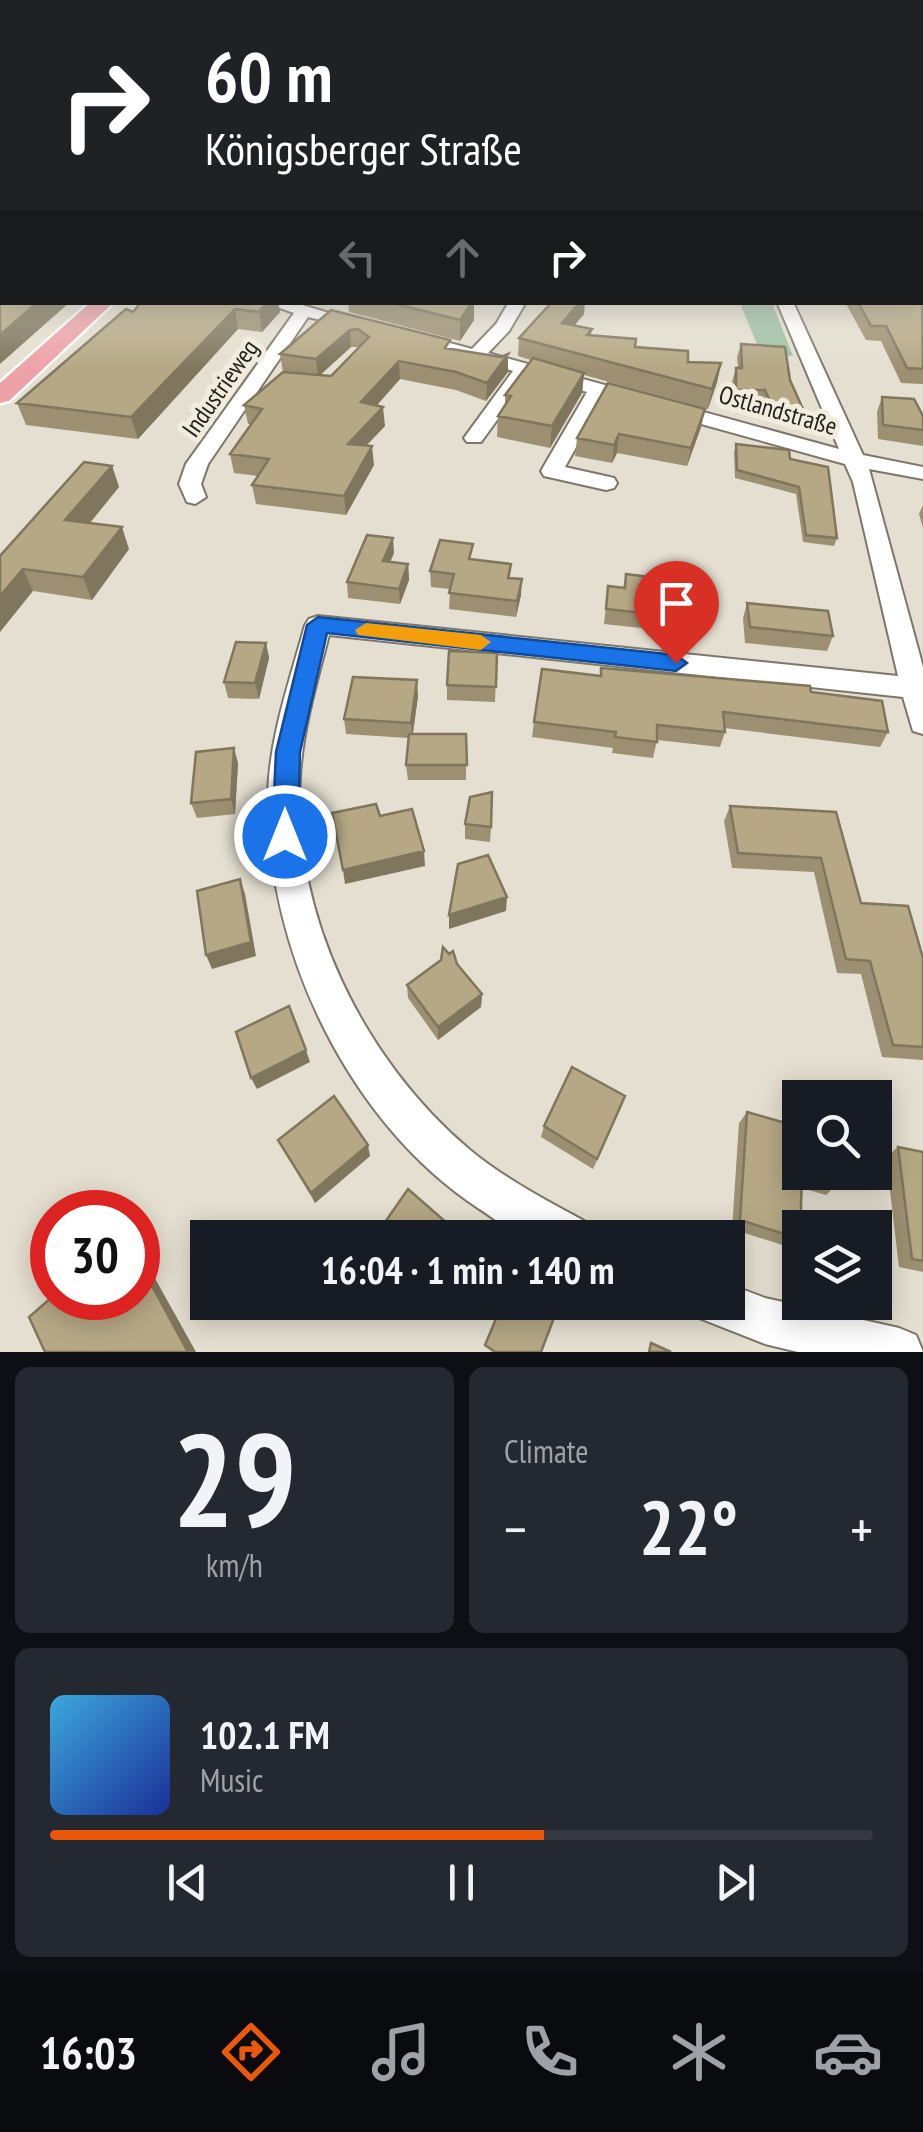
<!DOCTYPE html>
<meta charset="utf-8">
<style>
body{margin:0;font-family:"PT Sans Narrow",sans-serif;background:#242831;color:#f1f3f6;height:100vh;display:flex;flex-direction:column;font-size:38px;white-space:nowrap}
*{box-sizing:border-box;margin:0}
p{font-size:32px;color:#9ea1a6}
.icon{flex:none;width:55px;height:55px;fill:none;stroke:currentColor;stroke-width:2;stroke-linecap:round;stroke-linejoin:round}
.map{position:relative;height:1352px;overflow:hidden}
.drawer{display:flex;flex-direction:column;gap:15px;padding:15px;background:#0d0f14;flex:1}
.drawer>*{flex:none}
.top-card{position:absolute;left:0px;top:0px;width:925px;height:305px;box-shadow:0 5px 25px #0003;background:#202124;color:#fff;overflow:hidden}
.fabs{position:absolute;left:782px;top:1080px;display:grid;gap:20px}
.fabs a{display:grid;place-items:center;width:110px;height:110px;border-radius:0px;background:#171b24;box-shadow:0 5px 25px #0003;font-size:50px}
.speed{position:absolute;left:30px;top:1190px;display:flex;gap:20px;font-size:50px;font-weight:700;text-align:center}
.speed>*{display:grid;place-content:center;width:130px;height:130px;border-radius:50%;background:#171b24;box-shadow:0 5px 25px #0003;line-height:1}
.speed .limit{border:15px solid #d22;background:#fff;color:#111}
.pin{position:absolute;display:grid;place-items:center;width:85px;height:85px;color:#fff;margin:-102px -42px;border-radius:50% 50% 50% 0;rotate:-45deg;box-shadow:0 0 10px #0007}
.pin .icon{rotate:45deg}
.me{position:absolute;width:110px;margin:-55px;rotate:0deg;stroke-linejoin:round;filter:drop-shadow(0 0 8px #0008)}
.turn{display:flex;align-items:center;gap:35px;height:210px;padding:0 40px;font-size:45px}
.turn .icon{width:130px;height:130px;stroke-width:2.5}
.turn b{display:block;font-size:70px;line-height:85px}
.lanes{display:flex;align-items:center;height:95px;padding:0 40px;background:#0003;justify-content:center;gap:50px;direction:ltr}
.lanes .off{opacity:.35}
.big{font-size:75px;font-weight:800;line-height:1.1}
.drawer .card{flex:1;display:flex;flex-direction:column;justify-content:center;gap:15px;min-width:0;padding:0 35px;border-radius:15px;background:#242831}
.drawer .dial{align-items:center;gap:0}
.dial b{font-size:130px;line-height:1}
.song{display:flex;align-items:center;gap:30px}
.cover{width:120px;height:120px;border-radius:15px;background:linear-gradient(135deg,hsl(200 70% 55%),hsl(230 70% 35%))}
.played{height:10px;border-radius:5px;background:linear-gradient(90deg,#ea580c 60%,#363941 60%)}
.keys{display:flex;justify-content:space-around;direction:ltr}
.heat{display:flex;justify-content:space-between;align-items:center;font-size:55px;direction:ltr}
.drawer .tiles{flex:1;display:grid;gap:15px;grid-template-columns:1fr 1fr}
.card:last-child{grid-column:span 2}
.trip{position:absolute;left:190px;top:1220px;width:555px;height:100px;border-radius:0px;background:#171b24;box-shadow:0 5px 25px #0003;font-weight:800;line-height:100px;text-align:center}
.tabs{display:flex;height:160px;justify-content:space-around;align-items:center;background:#090b0e;color:#9ea1a6}
.tabs .icon{width:70px;height:70px}
.tabs .selected{color:#ea580c}
.tabs b{font-size:45px;color:#f1f3f6}
.map>svg:first-child{display:block}
</style>
<div class="map">
<svg width="923" height="1352" viewBox="0 0 923 1352">
<rect width="100%" height="100%" fill="#e4dfd0"/>
<path fill="#9fc0a6" d="M740 303H772L793 356 761 354Z"/>
<g fill="none" stroke-linecap="round" stroke-linejoin="round">
<defs>
<path id="minor" d="M922 262H923V272H922Z
M263 302H292L366 324 357 329 308 317 208 464 201 484 206 497 195 504 187 502 179 484 186 464 294 313Z
M509 302H526L509 331 488 353 839 449 777 302H793L863 455 923 467V479L869 469 923 667V734L913 731 903 697 329 635C317 681 303 728 300 776 291 915 365 1062 470 1150 505 1179 546 1200 586 1222L592 1238C572 1238 542 1243 524 1236 508 1230 492 1217 478 1208 349 1123 266 950 268 796 269 738 290 680 305 625L309 619 318 616 898 676 853 482 845 464 604 397 565 467 614 478 617 483 614 488 606 490 544 476 541 471 587 392 529 376 481 442H467L464 438 513 371 404 338 413 333 472 349 496 324Z
M728 1284 765 1298 899 1328 916 1335 923 1352H798L765 1344 699 1318 692 1302H728Z"/>
<path id="major" d="M91 302H114L9 401 0 403V383Z"/>
</defs>
<use href="#minor" stroke="#7d776a" stroke-width="4"/>
<use href="#major" stroke="#fff" stroke-width="5"/>
<use href="#minor" fill="#fff" fill-rule="evenodd"/>
<use href="#major" fill="#eda2a9" fill-rule="evenodd"/>
</g>
<path fill="#9d9072" fill-rule="evenodd" d="M0 181H2V257L0 256Z
M141 302H278L280 312 262 332 238 329 138 439 26 425 17 403 133 312Z
M348 302H474V320L460 341 349 312Z
M649 302H688V305Z
M845 302H922L923 384 901 383 881 341 866 340Z
M331 310 450 349 508 372 486 401 456 390 400 379 376 406 385 426 366 446 374 465 346 515 256 504 252 485 258 476 234 473 230 454 251 424H248L244 405 283 372 280 354ZM351 347H360L331 376 320 375Z
M584 314 574 326 592 329 591 335 688 362 721 363 717 382 708 409 584 375 582 393 550 448 497 437 498 416 505 405V395L531 360 518 356 519 338Z
M741 344 790 380 802 407 797 421H768L761 405H733L732 382 736 368H738L737 357Z
M882 397 923 416V446L878 439 877 412Z
M705 409 701 427 687 466 617 453 612 463 575 456 577 438Z
M736 444 790 459 837 538 834 546 803 542 796 494 735 478 734 452Z
M112 466 119 487 90 523 129 549 92 600 33 591 0 556Z
M923 505V528L919 514Z
M394 553 390 562 408 564 409 580 400 604 348 598 347 582Z
M473 559 511 564 510 578 521 595 516 617 449 609 450 589 431 587 430 571Z
M626 574 649 591 663 615 660 630 604 624 608 586 623 588Z
M747 603 833 636 827 651 745 643 743 618Z
M266 643 269 658 259 699 228 698 224 682Z
M497 653 495 702 447 700V685Z
M600 676 811 692 888 732 880 747 724 728 725 732 720 747 657 740 653 758 612 753 613 748 532 737 534 722Z
M418 696 413 734H466V780H408L406 765 408 738 346 734 344 719Z
M238 763 235 814 197 818 191 803Z
M730 806 836 812 861 903 923 958V1060L882 1057 861 974 837 973 814 872 732 868 724 821Z
M465 824 491 827 490 842 465 839Z
M407 985 482 994 481 1007 438 1040 408 998Z
M621 1108 593 1169 541 1137 544 1126Z
M747 1112 836 1185 826 1195 802 1188 800 1241 792 1248 732 1229 739 1123Z
M278 1140 370 1156 315 1203Z
M898 1147 923 1152V1272L899 1267 886 1157Z"/>
<path fill="#7f765d" d="M38 302H70L0 364V335Z
M267 302H278L280 312 262 332 259 312Z
M472 302H474V320L460 341V320Z
M580 302H585L584 314 560 342 562 323Z
M235 309 238 329 138 439 131 417Z
M350 330 351 347 318 377 316 359Z
M508 354V372L486 401 487 383Z
M399 361 400 379 363 421 361 402Z
M721 363 717 382 708 409 712 389Z
M584 373 582 393 550 448 552 426Z
M383 407 385 426 350 462 348 444Z
M705 409 701 427 687 466 691 448Z
M619 434 617 453 612 463 614 445Z
M372 446 374 465 346 515 344 496Z
M112 466 119 487 74 542 65 520Z
M122 527 129 549 92 600 83 577Z
M393 538 394 553 384 577 383 561Z
M408 564 409 580 400 604 399 589Z
M23 569 33 591 0 632V596Z
M522 579 521 595 516 617 517 601Z
M266 643 269 658 259 699 255 683Z
M417 680 418 696 412 738 411 723Z
M234 748 238 763 235 814 231 799Z
M424 851 425 866 345 884 343 870Z
M240 879 245 894 256 956 212 969 206 955Z
M507 897 506 911 449 929V915Z
M482 994 481 1007 438 1040V1027Z
M306 1050 310 1062 257 1089 251 1078Z
M368 1145 370 1156 315 1203 311 1193Z
M138 1248 196 1352H188L138 1260Z"/>
<path fill="#b6a885" stroke="#7f765d" stroke-width="2.5" d="M0 181H2V237H0Z
M2 280V302H38L0 335V282Z
M141 302H267L259 312 235 309 131 417 17 403 126 309 133 312Z
M388 302H472L460 320Z
M552 302H580L562 323 592 329 587 335 636 339 635 347 688 351V362L721 363 712 389 519 338Z
M858 302H922L923 369 907 368 886 326H871Z
M331 310 450 340 445 348 501 357 508 354 487 383 456 372 399 361 361 402 383 407 348 444 372 446 344 496 252 485 269 459 230 454 262 409 244 405 283 372 331 376 369 337 358 329 350 330 316 359 280 354Z
M741 344 785 347 790 380 802 407 772 406 765 390H736V368H742Z
M533 358 584 373 552 426 498 416 511 396 505 395Z
M608 383 705 409 691 448 619 434 614 445 577 438Z
M882 397 914 399 923 416V430L883 425Z
M736 444 789 450 790 459 828 467 837 538 806 535 799 487 737 470Z
M84 462 112 466 65 520 122 527 83 577 23 569 0 596V556Z
M367 535 393 538 383 561 408 564 399 589 347 582Z
M440 540 473 544 469 559 511 564 508 578 522 579 517 601 449 593 454 574 430 571Z
M626 574 650 577 649 591 663 592V615L606 609 608 586 625 588Z
M747 603 828 611 833 636 750 627Z
M236 642 266 643 255 683 224 682Z
M449 651 497 653 496 687 447 685Z
M601 668 810 686 811 692 882 701 888 732 723 712 725 732 657 725V742L615 737 616 732 534 722 542 669 601 676Z
M353 677 417 680 411 723 344 719Z
M409 734H466L467 765H406Z
M234 748 231 799 191 803 196 752Z
M492 792 491 827 465 824 470 797Z
M376 804 380 816 412 809 424 851 343 870 332 813Z
M730 806 836 812 861 903 908 906 923 958V1047L893 1045 870 961 846 959 821 858 738 853Z
M488 855 507 897 449 915 458 864Z
M240 879 251 942 206 955 197 891Z
M443 947 449 954 453 951 457 964 482 994 438 1027 407 985 441 960Z
M289 1006 306 1050 251 1078 236 1032Z
M572 1067 625 1096 597 1159 544 1126Z
M334 1096 368 1145 311 1193 278 1140Z
M747 1112 800 1127V1172H836V1185L802 1175 800 1239 740 1220Z
M898 1147 923 1152V1261L912 1259Z
M408 1189 456 1231 452 1238H374Z
M138 1260 188 1352H45L29 1317 52 1297 138 1298Z
M503 1302H560L541 1352H495L485 1345Z
M651 1343 671 1352H649Z"/>
<linearGradient id="sky" x2="0" y2="1"><stop stop-color="#82b0d9"/><stop offset="0.49" stop-color="#f3f1ea"/><stop offset="1" stop-color="#f3f1ea" stop-opacity="0"/></linearGradient>
<rect width="923" height="370" fill="url(#sky)"/>
<path fill="#1a73e8" stroke="#114b97" stroke-width="2.5" d="M318 617 676 655 687 663 676 671 327 633 300 752 298 836 294 844 285 848 276 844 272 836 276 752 307 625Z"/>
<path fill="#f59e0b" d="M366 623 481 635 491 642 481 650 358 635 355 630Z"/>
<g text-anchor="middle" stroke-width="10" stroke-linejoin="round" paint-order="stroke">
<g font-size="25" fill="#23211c" stroke="#f1ecdd">
<text transform="translate(220 388) rotate(-55)" y="9">Industrieweg</text>
<text transform="translate(778 410) rotate(16)" y="9">Ostlandstraße</text>
</g>
</g>
</svg>
<div class="fabs">
<a><svg class="icon" aria-label="search" viewBox="0 0 24 24"><circle cx="10" cy="10" r="6"/><path d="M15 15l6 6"/></svg></a>
<a><svg class="icon" aria-label="layers" viewBox="0 0 24 24"><path d="M12 4l9 5-9 5-9-5zM3 14l9 5 9-5"/></svg></a>
</div>
<div class="speed"><div class="limit">30</div></div>
<div class="pin" style="left:676px;top:663px;background:#d93025"><svg class="icon" aria-label="arrive" viewBox="0 0 24 24"><path d="M6 21V4h12l-3 4 3 4H6"/></svg></div>
<svg class="me" style="left:285px;top:836px" viewBox="-20 -20 40 40"><circle r="17" fill="#1a73e8" stroke="#fff" stroke-width="3"/><path d="M0-11L8 9 0 5-8 9z" fill="#fff"/></svg>
<div class="trip">16:04 · 1 min · 140 m</div>
<div class="top-card">
<div class="turn"><svg class="icon" aria-label="right" viewBox="0 0 24 24"><path d="M7 20v-9h11M14 6l5 5-5 5"/></svg><div><b>60 m</b>Königsberger Straße</div></div>
<div class="lanes"><svg class="icon off" aria-label="left" viewBox="0 0 24 24"><path d="M17 20v-9H6M10 6l-5 5 5 5"/></svg><svg class="icon off" aria-label="ahead" viewBox="0 0 24 24"><path d="M12 20V5M6 11l6-6 6 6"/></svg><svg class="icon" aria-label="right" viewBox="0 0 24 24"><path d="M7 20v-9h11M14 6l5 5-5 5"/></svg></div>
</div>
</div>
<section class="drawer">
<div class="tiles">
<div class="card dial"><b>29</b><p>km/h</p></div>
<div class="card"><p>Climate</p>
<div class="heat"><a>−</a><b class="big">22°</b><a>+</a></div>
</div>
<div class="card">
<div class="song"><i class="cover"></i><div><b>102.1 FM</b><p>Music</p></div></div>
<div class="played"></div>
<div class="keys"><svg class="icon" aria-label="previous" viewBox="0 0 24 24"><path d="M18 5L8 12l10 7zM5 5v14"/></svg><svg class="icon" aria-label="pause" viewBox="0 0 24 24"><path d="M8 5v14M16 5v14"/></svg><svg class="icon" aria-label="next" viewBox="0 0 24 24"><path d="M6 5l10 7-10 7zM19 5v14"/></svg></div>
</div>
</div>
</section>
<nav class="tabs">
<b>16:03</b>
<svg class="icon selected" aria-label="directions" viewBox="0 0 24 24"><path d="M12 3l9 9-9 9-9-9zM9 14v-3h6M13 9l2 2-2 2"/></svg>
<svg class="icon" aria-label="music" viewBox="0 0 24 24"><path d="M9 18V5l10-2v13"/><circle cx="6" cy="18" r="3"/><circle cx="16" cy="16" r="3"/></svg>
<svg class="icon" aria-label="phone" viewBox="0 0 24 24"><path d="M5 4h4l2 5-3 2q2 4 5 5l2-3 5 2v4C11 20 4 13 5 4z"/></svg>
<svg class="icon" aria-label="climate" viewBox="0 0 24 24"><path d="M12 3v18M4 7l16 10M4 17L20 7"/></svg>
<svg class="icon" aria-label="car" viewBox="0 0 24 24"><path d="M5 17H2v-5l4-1 3-4h7l3 4 3 1v5h-3M9 17h6M6 11h13"/><circle cx="7" cy="17" r="2"/><circle cx="17" cy="17" r="2"/></svg>
</nav>
